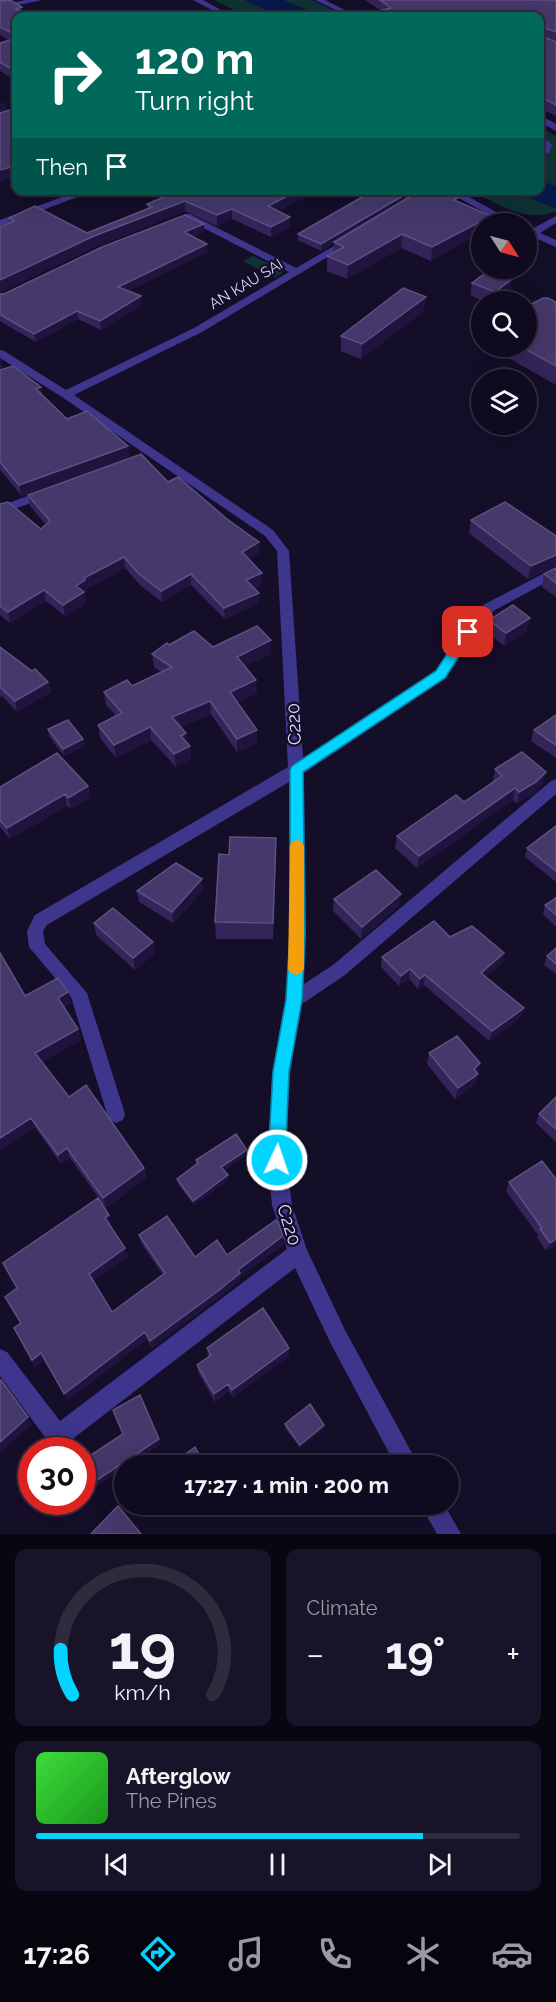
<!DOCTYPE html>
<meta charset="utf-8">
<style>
body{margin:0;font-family:Raleway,sans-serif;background:#181328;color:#f1f3f6;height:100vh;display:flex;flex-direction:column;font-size:22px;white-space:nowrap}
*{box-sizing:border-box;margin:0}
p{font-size:20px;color:#9b9aa4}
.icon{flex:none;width:33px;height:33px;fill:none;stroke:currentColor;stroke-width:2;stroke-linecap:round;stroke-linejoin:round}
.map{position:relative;height:1534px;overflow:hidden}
.side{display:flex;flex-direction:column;gap:15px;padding:15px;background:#080611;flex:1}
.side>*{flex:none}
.banner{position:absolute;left:12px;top:12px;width:532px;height:183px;border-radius:12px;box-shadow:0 6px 24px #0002,0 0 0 2px #2f2b3d;background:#00695c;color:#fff;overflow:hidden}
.needle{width:39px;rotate:126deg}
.fabs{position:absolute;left:471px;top:213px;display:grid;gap:12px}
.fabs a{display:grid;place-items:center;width:66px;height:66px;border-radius:50%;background:#0f0a1f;box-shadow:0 6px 24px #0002,0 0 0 2px #2f2b3d;font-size:30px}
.speed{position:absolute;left:18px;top:1437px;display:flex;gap:12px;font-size:30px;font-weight:700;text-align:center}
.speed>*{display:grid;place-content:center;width:78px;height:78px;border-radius:50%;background:#0f0a1f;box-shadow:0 6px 24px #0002,0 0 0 2px #2f2b3d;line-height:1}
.speed .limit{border:9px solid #d22;background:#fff;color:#111}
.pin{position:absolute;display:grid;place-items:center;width:51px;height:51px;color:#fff;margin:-26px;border-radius:12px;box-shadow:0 3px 9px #0006}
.me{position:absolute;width:66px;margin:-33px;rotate:3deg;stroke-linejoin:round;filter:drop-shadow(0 0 4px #0008)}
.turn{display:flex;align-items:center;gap:21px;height:126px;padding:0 24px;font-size:27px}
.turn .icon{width:78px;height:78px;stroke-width:2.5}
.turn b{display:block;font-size:42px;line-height:51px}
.then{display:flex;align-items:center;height:57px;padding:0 24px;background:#0003;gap:12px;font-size:22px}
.big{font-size:45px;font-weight:700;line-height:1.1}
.side .widget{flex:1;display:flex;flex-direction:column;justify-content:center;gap:9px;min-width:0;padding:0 21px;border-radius:12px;background:#181328}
.side .dial{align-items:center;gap:0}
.dial svg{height:156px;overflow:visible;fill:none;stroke:#2f2b3d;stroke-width:7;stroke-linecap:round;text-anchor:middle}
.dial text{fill:#f1f3f6;stroke:none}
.song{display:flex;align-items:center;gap:18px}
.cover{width:72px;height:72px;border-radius:9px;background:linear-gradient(135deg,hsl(120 70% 55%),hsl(120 70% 35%))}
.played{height:6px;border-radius:3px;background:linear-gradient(90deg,#02d3ff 80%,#2f2b3d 80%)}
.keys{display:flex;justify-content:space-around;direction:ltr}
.heat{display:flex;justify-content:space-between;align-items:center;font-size:33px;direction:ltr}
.side .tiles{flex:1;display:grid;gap:15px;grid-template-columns:1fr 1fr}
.widget:last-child{grid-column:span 2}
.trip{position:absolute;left:114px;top:1455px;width:345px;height:60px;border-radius:30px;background:#0f0a1f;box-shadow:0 6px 24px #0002,0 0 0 2px #2f2b3d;font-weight:700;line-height:60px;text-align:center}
.tab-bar{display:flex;height:96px;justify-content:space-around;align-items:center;background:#06040c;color:#9b9aa4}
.tab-bar .icon{width:42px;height:42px}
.tab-bar .current{color:#02d3ff}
.tab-bar b{font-size:27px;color:#f1f3f6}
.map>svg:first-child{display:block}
</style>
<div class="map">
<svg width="556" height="1534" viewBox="0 0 556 1534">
<rect width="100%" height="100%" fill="#140e29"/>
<path fill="#103234" d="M214 0H245L279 16H247Z
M283 0H312L345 16H321Z
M540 127 556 136V186L540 181Z
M472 191H510L556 208V211C527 224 498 204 472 191Z
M253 256 284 271 275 278 243 261Z"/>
<path fill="#06194a" d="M245 0H283L321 16H279Z
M540 181 556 186V208L510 191 540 190Z"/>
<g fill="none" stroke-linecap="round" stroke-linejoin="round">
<path fill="#3e358c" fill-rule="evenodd" d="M26 0H42L0 9V5Z
M193 0H203L232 16H223Z
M315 0H325L357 16H348Z
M540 115 556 124V131L540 122Z
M540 134 552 145 549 153 540 157 543 145 540 142Z
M81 190H96L0 226V220Z
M444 190H456L518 224H506Z
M184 214H190L296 268 348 238 356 240 202 332 74 395 273 530 289 551 303 758 436 670 473 615 485 604 556 567V577L495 610 483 621 446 678 304 773 306 933 304 984 333 965 551 781 556 779V794L345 975 302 1004 290 1073 286 1160 292 1205 307 1250 345 1330 419 1466H396L331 1344 295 1268 66 1444 58 1447 50 1444 0 1376V1349L7 1352 60 1421 287 1249 272 1205 268 1160 272 1073 285 1000 290 933 289 782 47 925 43 931 45 944 87 993 125 1114 123 1120 116 1123 109 1120 71 997 29 947 27 931 35 915 288 767 277 551 265 536 62 397 0 358V350L4 351 66 390 194 328 289 272 184 218Z
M556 216V223L540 233 556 240V247L526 234V227L532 229Z
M47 489 51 490V496L0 514V506Z
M420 1504H444L461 1534H437Z"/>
</g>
<path fill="#332559" d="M0 0 22 7V13L16 16V81L0 71V43L9 40 0 35Z
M365 0H556V116L540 108V16H382L383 12Z
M5 102 6 111 16 108V180L13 177 0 181Z
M180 190 279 211 290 227 271 237 232 219 217 226 185 211 95 247 0 292V227L10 223 9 218 87 233 148 209 147 204Z
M374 190H419L417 193 443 190 431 261 401 248 347 279 327 271V256L333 253 334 243 321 251 298 240V234Z
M204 232 192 237 207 244V252L128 291 142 305 101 330 78 319 36 342 8 326 0 321V294H4Z
M472 283 510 291 496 302H486L470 295Z
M556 302V385L487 346H526Z
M424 311 361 359 341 351V336Z
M0 357 3 369 41 387 42 396 67 419 128 446 129 457 22 496 0 470Z
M168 482 259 553 249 559 262 584 254 588 259 604 225 619 191 585 162 602 140 585 125 568 87 589V591L84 593 86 603 65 616 46 601 10 623 0 615V504L41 529 46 525 30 506 28 495Z
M471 520 556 536V566L528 579 469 533Z
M556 568V597L542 587 544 574Z
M489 620 527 631 504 646 487 632Z
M271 640V654L245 666 257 693 237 702 257 730V743L237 752 211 714 181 727 186 733V742L190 746 191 759 176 767 151 740 116 758 100 738 98 725 116 716 106 705 104 692 132 686 161 672 154 667 152 654 169 645 213 647Z
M0 647 32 671 48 682 51 692 17 712 2 696 0 697Z
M556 715V758L531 741 534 730Z
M48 729 83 739 84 746 64 756 49 736Z
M495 769 543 783 533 794 517 803 513 800 417 868 395 848 397 836 464 802 493 781Z
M88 786 90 798 71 809 67 806 10 839 0 827V787Z
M556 826V882L525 857 527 848Z
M276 855 273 939H216L215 922Z
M137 891H203L173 923 139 902Z
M556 898V927L543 914 545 905Z
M334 899 399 906 361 939 333 911Z
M94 923 153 942 154 954 135 970 96 935Z
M450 937 502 963 486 976 521 1017 489 1041 424 985 418 989 409 979 399 986 381 967 382 957Z
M556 948V974L544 965 547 956Z
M25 996 71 1003 64 1007 78 1029 81 1040 42 1062 69 1097 144 1168 146 1178 106 1208 70 1158 61 1164 35 1127 0 1150Z
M429 1053 480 1063 475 1085 455 1099 427 1064Z
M556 1097V1142L536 1123 539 1114Z
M247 1155 224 1170 228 1175V1180L194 1205 178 1184 177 1179 196 1164V1160Z
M556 1179V1245L546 1251 537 1237 538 1235 506 1191 509 1182Z
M111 1223 110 1224 128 1256 93 1281 112 1312 163 1275 141 1243 139 1235 195 1257 227 1255 283 1245 240 1277V1281L218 1298 152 1348 147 1339 68 1400 44 1360 35 1367 14 1328 21 1324 5 1297 17 1288 3 1263Z
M207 1348 289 1356 233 1397 229 1391 215 1402 198 1372 197 1365 208 1357Z
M285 1424 324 1425V1428L300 1448 285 1428Z"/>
<path fill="#1f143e" d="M5 102 6 112 0 114V104Z
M11 167 13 177 0 181V170Z
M299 190H320L268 216V206Z
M413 190H419L417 192V194L321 251V244Z
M185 201V211L95 247 0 292V280L94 236Z
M232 209V219L217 226V215Z
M491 216 489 224H482V233L431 261 432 247Z
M290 217V227L271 237V227Z
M204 224V232L184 240V232Z
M402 234 401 248 347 279 348 265Z
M207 244V252L119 296 118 287Z
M512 279 510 291 496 302H493L495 292Z
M141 296 142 305 101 330 100 321Z
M426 297 424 311 361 359 362 344Z
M77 311 78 319 36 342 34 334Z
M1 359 3 369 0 371V360Z
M41 387 43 397 36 389Z
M128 446 129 457 22 496 19 485Z
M259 542V553L242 563V552Z
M556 555V566L528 579 531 566Z
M124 557 125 568 87 589V591L84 593 86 603 65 616 63 605 76 586 84 578Z
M262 573V584L247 591 246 580Z
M191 574V585L162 602 161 591Z
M44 590 46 601 10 623 8 612Z
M259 593V604L225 619 224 608Z
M530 618 527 631 504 646 506 633Z
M271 640V654L237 670V657Z
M256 680 257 693 230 705V692Z
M48 682 51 692 17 712 15 701Z
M210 701 211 714 174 730 172 717Z
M150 727 151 740 116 758 114 745Z
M257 730V743L237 752V739Z
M186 733 187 746 181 736Z
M83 739 84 746 64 756 63 749Z
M190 746 191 759 176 767 174 754Z
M546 772 543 783 533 794 517 803 519 792Z
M88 786 90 798 71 809 68 798Z
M515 788 513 800 417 868 419 856Z
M65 794 67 806 10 839 7 828Z
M202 879 203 891 173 923 172 912Z
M401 894 399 906 361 939 362 927Z
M153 942 154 954 135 970 133 958Z
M504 953 502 963 479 982 481 973Z
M410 969 409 979 399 986 401 976Z
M425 975 424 985 418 989 420 979Z
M68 992 71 1003 61 1008 58 998Z
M524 1008 521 1017 489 1041 492 1031Z
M78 1029 81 1040 39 1064 35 1053Z
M480 1063 475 1085 455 1099 458 1088 474 1069Z
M31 1118 35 1127 0 1150V1138Z
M67 1148 70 1158 61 1164 58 1155Z
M247 1150V1155L222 1172 221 1167Z
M144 1168 146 1178 106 1208 103 1198Z
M228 1175V1180L194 1205 193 1201Z
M109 1215 111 1223 108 1226 105 1218Z
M283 1236V1245L240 1277V1281L218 1298 152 1348 150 1341 238 1270Z
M556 1239V1245L546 1251 550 1243Z
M125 1248 128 1256 91 1282 89 1274Z
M145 1332 147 1339 68 1400 64 1394Z
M289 1348V1356L233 1397 232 1390Z
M41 1353 44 1360 35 1367 32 1360Z
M228 1384 229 1391 215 1402 214 1394Z
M28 1417 32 1424 0 1453V1442Z
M324 1425V1428L300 1448V1445Z
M159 1439 161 1444 129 1466H124V1468L84 1495 82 1492V1490Z"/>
<path fill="#45386a" stroke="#5d5182" stroke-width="1.5" d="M10 0 22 7 16 9 29 16H16V35L0 27V1Z
M380 0H556V32L542 27 540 28V16H396L383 10 391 8Z
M149 13 156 16H136Z
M540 35 556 42V105L540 97V93L545 91 540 89Z
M16 38V72L0 62V43Z
M16 108V171L11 167 0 170V113Z
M180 190H299L268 206 290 217 271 227 232 209 217 215 185 201 94 236 0 280V227L14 221 9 218 35 206 87 233 152 207 147 204Z
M374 190H413L321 244 298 234Z
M421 190H443L459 197 454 200 491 216 432 247 402 234 348 265 327 256 344 247 334 242Z
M185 215 204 224 184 232 207 244 118 287 141 296 100 321 77 311 34 334 6 318 0 314V294H4L102 247Z
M489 270 512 279 495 292 472 283Z
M403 288 426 297 362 344 341 336Z
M543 298H548L556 302V366L520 346H526V307Z
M13 366 41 387 36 389 67 419 87 411 128 446 19 485 0 462V370Z
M141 454 168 482 178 477 227 519 259 542 242 552 262 573 246 580 259 593 224 608 191 574 161 591 139 574 124 557 84 578 85 580 76 586 84 592 63 605 44 590 8 612 0 606V504L8 502 41 529 50 521 28 495Z
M505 502 556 536V555L531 566 471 520Z
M556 568V583L544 574Z
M513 605 530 618 506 633 489 620Z
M257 626 271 640 237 657 256 680 230 692 257 730 237 739 210 701 172 717 186 733 181 736 190 746 174 754 150 727 114 745 98 725 122 713 104 692 127 680 132 686 172 667 152 654 167 643 169 645 194 631 213 647Z
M0 647 32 671 35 669 48 682 15 701 0 687Z
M556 715V745L534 730Z
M68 720 83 739 63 749 48 729Z
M522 752 546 772 536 782 519 792 515 788 419 856 397 836 456 795 464 802 502 776 495 769Z
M57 753 88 786 68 798 65 794 7 828 0 820V787Z
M556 826V871L527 848Z
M230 837 276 838 273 923 215 922 219 854 229 855Z
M176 863 202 879 172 912 137 891Z
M376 870 401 894 362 927 334 899Z
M556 898V915L545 905Z
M113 908 153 942 133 958 94 923Z
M434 921 450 937 472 926 504 953 481 973 524 1008 492 1031 425 975 420 979 410 969 401 976 382 957Z
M556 948V964L547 956Z
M0 953 25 996 58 978 68 992 58 998 78 1029 35 1053 69 1097 86 1085 144 1168 103 1198 67 1148 58 1155 31 1118 0 1138Z
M457 1036 480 1063 474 1069 478 1074 458 1088 429 1053Z
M556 1097V1129L539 1114Z
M236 1134 247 1150 221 1167 228 1175 193 1201 177 1179 198 1163 196 1160Z
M542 1161 556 1179V1239L550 1243 540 1229 542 1228 509 1182Z
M98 1198 109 1215 105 1218 125 1248 89 1274 112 1312 165 1273 139 1235 167 1216 195 1257 217 1240 227 1255 276 1220 279 1224 283 1236 238 1270 240 1273 218 1291 150 1341 145 1332 64 1394 41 1353 32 1360 14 1328 21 1323 5 1297 17 1288 3 1263Z
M263 1308 289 1348 232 1390 228 1384 214 1394 197 1365 211 1355 207 1348Z
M1 1380 28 1417 0 1442V1381Z
M140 1395 159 1439 82 1490V1461L123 1434 113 1410Z
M310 1404 324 1425 300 1445 285 1424Z
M195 1447 205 1466H173L172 1464Z
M118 1506 141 1534H91Z"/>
<path fill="#02d3ff" stroke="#0189a6" stroke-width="1.5" d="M468 627 474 632 445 678 303 772 305 933 302 1000 289 1072 285 1160 283 1166 277 1168 271 1166 268 1160 273 1072 286 1000 290 933V770L292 766 436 671 464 628Z"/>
<path fill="#f59e0b" d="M297 840 302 842 304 846V969L301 973 296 975 291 973 288 969 290 846 292 842Z"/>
<g text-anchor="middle" stroke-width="5" stroke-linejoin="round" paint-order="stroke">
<g font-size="15" fill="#ded6ff" stroke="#140e29">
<text transform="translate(246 284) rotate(-31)" y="5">AN KAU SAI</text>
</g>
<g font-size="18" fill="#ded6ff" stroke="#140e29">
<text transform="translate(294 724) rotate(-93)" y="6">C220</text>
<text transform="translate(289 1225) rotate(73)" y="6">C220</text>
</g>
</g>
</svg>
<div class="fabs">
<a><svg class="needle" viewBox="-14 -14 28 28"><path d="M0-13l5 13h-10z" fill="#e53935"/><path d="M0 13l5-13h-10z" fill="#9b9aa4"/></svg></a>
<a><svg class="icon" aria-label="search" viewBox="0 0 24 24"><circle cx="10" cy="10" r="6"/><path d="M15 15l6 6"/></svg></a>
<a><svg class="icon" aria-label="layers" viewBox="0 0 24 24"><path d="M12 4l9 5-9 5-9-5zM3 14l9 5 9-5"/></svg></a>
</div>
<div class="speed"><div class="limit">30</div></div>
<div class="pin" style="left:468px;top:632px;background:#d93025"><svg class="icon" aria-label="arrive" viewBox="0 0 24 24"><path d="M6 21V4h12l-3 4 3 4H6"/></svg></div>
<svg class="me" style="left:277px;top:1160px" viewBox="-20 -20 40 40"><circle r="17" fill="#02d3ff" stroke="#fff" stroke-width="3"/><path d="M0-11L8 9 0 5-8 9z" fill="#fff"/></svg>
<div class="trip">17:27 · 1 min · 200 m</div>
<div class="banner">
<div class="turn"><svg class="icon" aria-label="right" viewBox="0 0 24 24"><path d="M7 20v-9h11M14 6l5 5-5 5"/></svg><div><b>120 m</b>Turn right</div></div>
<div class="then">Then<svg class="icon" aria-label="arrive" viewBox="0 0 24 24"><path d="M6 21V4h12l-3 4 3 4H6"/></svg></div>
</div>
</div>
<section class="side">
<div class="tiles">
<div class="widget dial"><svg viewBox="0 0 100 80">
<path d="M14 69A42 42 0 1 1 86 69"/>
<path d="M14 69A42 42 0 0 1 8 46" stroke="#02d3ff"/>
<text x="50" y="56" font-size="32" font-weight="700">19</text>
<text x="50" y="72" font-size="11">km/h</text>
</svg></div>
<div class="widget"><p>Climate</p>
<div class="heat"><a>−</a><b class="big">19°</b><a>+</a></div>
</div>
<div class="widget">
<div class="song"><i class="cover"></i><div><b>Afterglow</b><p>The Pines</p></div></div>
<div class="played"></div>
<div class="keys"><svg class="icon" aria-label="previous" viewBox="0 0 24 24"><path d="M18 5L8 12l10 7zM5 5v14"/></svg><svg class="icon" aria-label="pause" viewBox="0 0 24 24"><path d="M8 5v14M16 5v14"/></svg><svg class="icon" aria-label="next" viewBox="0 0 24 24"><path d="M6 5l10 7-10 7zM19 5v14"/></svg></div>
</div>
</div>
</section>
<nav class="tab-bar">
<b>17:26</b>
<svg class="icon current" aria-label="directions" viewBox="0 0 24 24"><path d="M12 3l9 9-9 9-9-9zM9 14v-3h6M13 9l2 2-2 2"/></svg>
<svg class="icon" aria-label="music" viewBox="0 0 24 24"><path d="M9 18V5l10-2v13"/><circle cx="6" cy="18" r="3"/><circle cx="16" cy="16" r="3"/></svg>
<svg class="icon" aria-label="phone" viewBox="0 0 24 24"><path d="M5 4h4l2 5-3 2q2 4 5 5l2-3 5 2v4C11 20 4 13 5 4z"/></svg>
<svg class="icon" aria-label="climate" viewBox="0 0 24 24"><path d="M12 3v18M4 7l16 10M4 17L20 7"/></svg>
<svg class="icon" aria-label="car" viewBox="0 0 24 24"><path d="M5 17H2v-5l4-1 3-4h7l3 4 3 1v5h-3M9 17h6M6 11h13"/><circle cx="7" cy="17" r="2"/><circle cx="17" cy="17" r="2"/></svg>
</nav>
